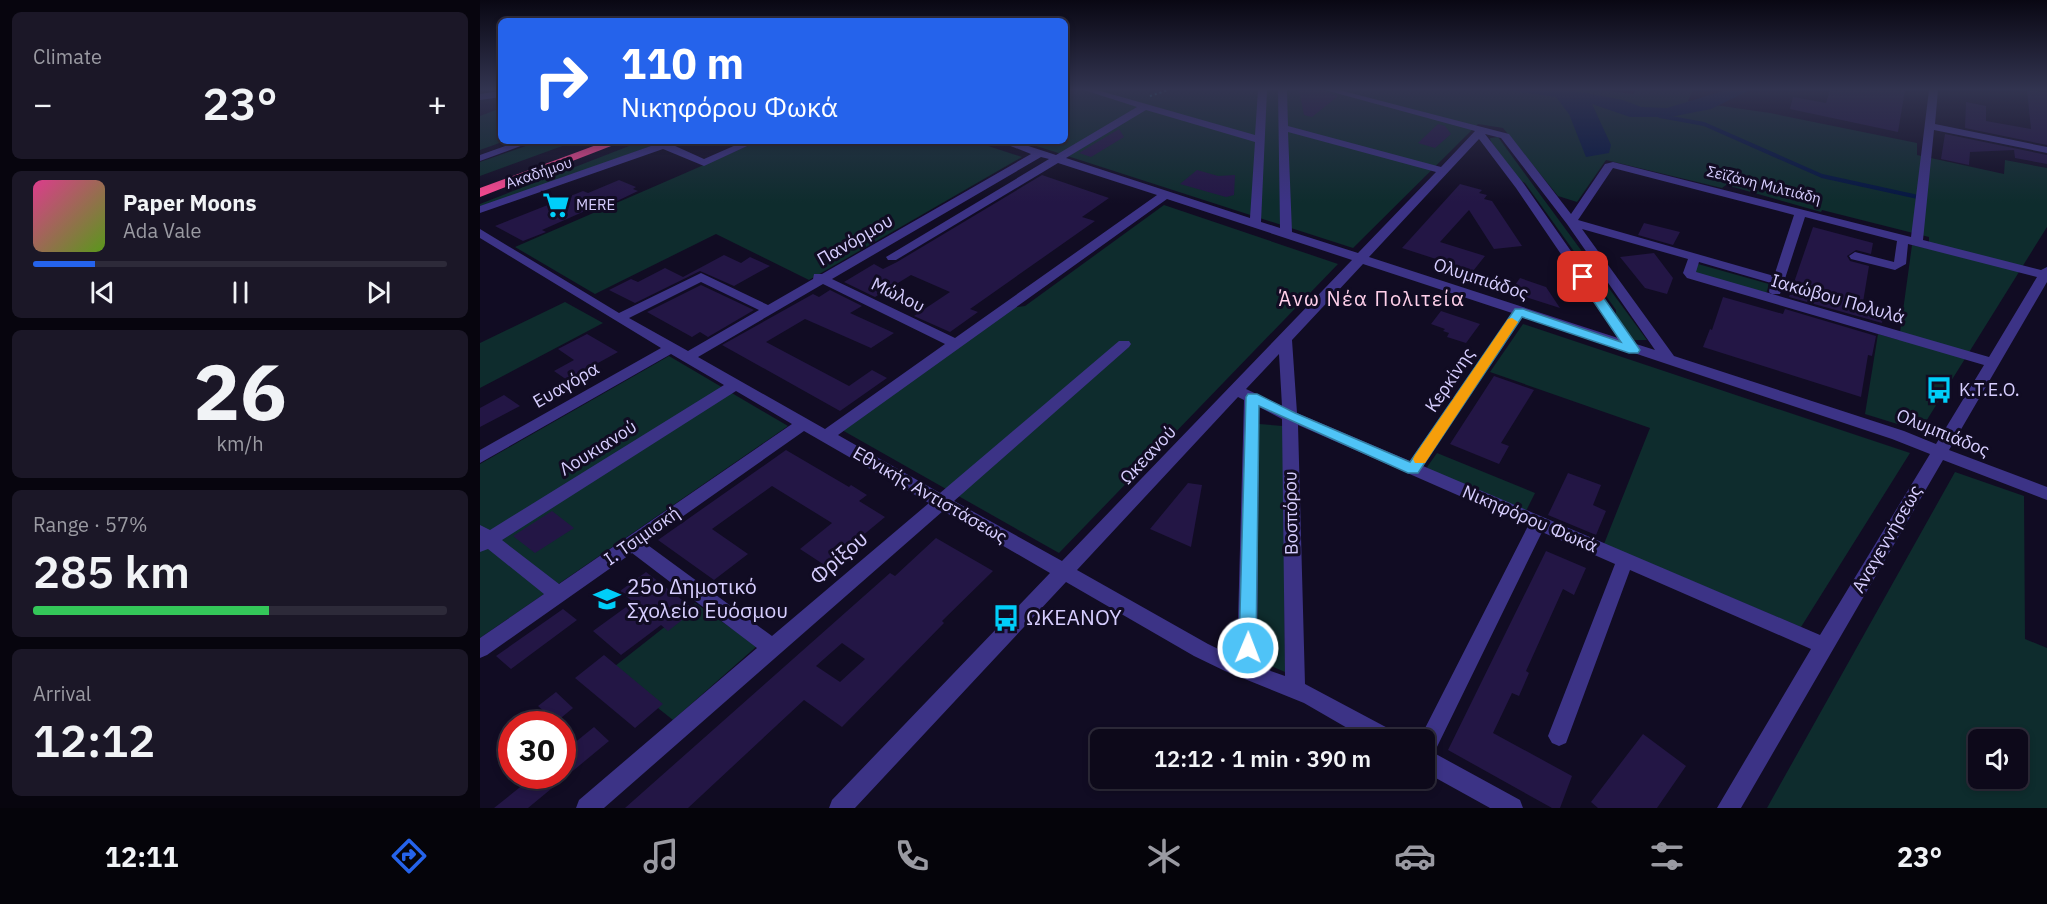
<!DOCTYPE html>
<meta charset="utf-8">
<style>
body{margin:0;font-family:"IBM Plex Sans",sans-serif;background:#1b1727;color:#f1f3f6;height:100vh;display:flex;flex-direction:column;font-size:22px;white-space:nowrap}
*{box-sizing:border-box;margin:0}
p{font-size:20px;color:#9a9aa2}
.icon{flex:none;width:33px;height:33px;fill:none;stroke:currentColor;stroke-width:2;stroke-linecap:round;stroke-linejoin:round}
.map{position:relative;flex:1;overflow:hidden}
.side{display:flex;flex-direction:column;gap:12px;padding:12px;background:#07050e;width:480px}
.side>*{flex:none}
.banner{position:absolute;left:18px;top:18px;width:570px;height:126px;border-radius:9px;box-shadow:0 3px 9px #0003,0 0 0 2px #2d2a39;background:#2563eb;color:#fff;overflow:hidden}
.tools{position:absolute;left:1488px;top:729px;display:grid;gap:12px}
.tools a{display:grid;place-items:center;width:60px;height:60px;border-radius:9px;background:#0d091a;box-shadow:0 3px 9px #0003,0 0 0 2px #2d2a39;font-size:30px}
.speed{position:absolute;left:18px;top:711px;display:flex;gap:12px;font-size:30px;font-weight:700;text-align:center}
.speed>*{display:grid;place-content:center;width:78px;height:78px;border-radius:50%;background:#0d091a;box-shadow:0 3px 9px #0003,0 0 0 2px #2d2a39;line-height:1}
.speed .limit{border:9px solid #d22;background:#fff;color:#111}
.pin{position:absolute;display:grid;place-items:center;width:51px;height:51px;color:#fff;margin:-26px;border-radius:12px;box-shadow:0 3px 9px #0006}
.me{position:absolute;width:66px;margin:-33px;rotate:1deg;stroke-linejoin:round;filter:drop-shadow(0 0 4px #0008)}
.turn{display:flex;align-items:center;gap:21px;height:126px;padding:0 24px;font-size:27px}
.turn .icon{width:78px;height:78px;stroke-width:2.5}
.turn b{display:block;font-size:42px;line-height:51px}
.big{font-size:45px;font-weight:600;line-height:1.1}
.side .card{flex:1;display:flex;flex-direction:column;justify-content:center;gap:9px;min-width:0;padding:0 21px;border-radius:9px;background:#1b1727}
.side .dial{align-items:center;gap:0}
.dial b{font-size:78px;line-height:1}
.song{display:flex;align-items:center;gap:18px}
.cover{width:72px;height:72px;border-radius:9px;background:linear-gradient(135deg,hsl(330 70% 55%),hsl(90 70% 35%))}
.played{height:6px;border-radius:3px;background:linear-gradient(90deg,#2563eb 15%,#2d2a39 15%)}
.keys{display:flex;justify-content:space-around;direction:ltr}
.heat{display:flex;justify-content:space-between;align-items:center;font-size:33px;direction:ltr}
.charge{height:9px;border-radius:4px;background:linear-gradient(90deg,#34c759 57%,#2d2a39 0)}
.trip{position:absolute;left:610px;top:729px;width:345px;height:60px;border-radius:9px;background:#0d091a;box-shadow:0 3px 9px #0003,0 0 0 2px #2d2a39;font-weight:600;line-height:60px;text-align:center}
.tab-bar{display:flex;height:96px;justify-content:space-around;align-items:center;background:#05040a;color:#9a9aa2}
.tab-bar .icon{width:42px;height:42px}
.tab-bar .on{color:#2563eb}
.tab-bar b{font-size:27px;color:#f1f3f6}
main{display:flex;flex:1;min-height:0}
.map>svg:first-child{display:block}
</style>
<main>
<section class="side">
<div class="card"><p>Climate</p>
<div class="heat"><a>−</a><b class="big">23°</b><a>+</a></div>
</div>
<div class="card">
<div class="song"><i class="cover"></i><div><b>Paper Moons</b><p>Ada Vale</p></div></div>
<div class="played"></div>
<div class="keys"><svg class="icon" aria-label="previous" viewBox="0 0 24 24"><path d="M18 5L8 12l10 7zM5 5v14"/></svg><svg class="icon" aria-label="pause" viewBox="0 0 24 24"><path d="M8 5v14M16 5v14"/></svg><svg class="icon" aria-label="next" viewBox="0 0 24 24"><path d="M6 5l10 7-10 7zM19 5v14"/></svg></div>
</div>
<div class="card dial"><b>26</b><p>km/h</p></div>
<div class="card"><p>Range · 57%</p><b class="big">285 km</b><div class="charge"></div></div>
<div class="card"><p>Arrival</p><b class="big">12:12</b></div>
</section>
<div class="map">
<svg width="1567" height="808" viewBox="0 0 1567 808">
<rect width="100%" height="100%" fill="#110c23"/>
<path fill="#0e2c2d" fill-rule="evenodd" d="M585 90H1121L1153 94 1156 90H1213L1208 101 1290 113 1437 143V155L1524 174 1525 160 1567 168V227L1440 431 1385 414 1398 334 1419 340 1432 245 1449 249V237L1342 210 1341 212 1246 185 1242 188 1126 160 1097 202 1078 196 1023 128 998 124 873 248 541 141H585Z
M21 108V141H25L0 150V116Z
M1018 137 1167 340H1153L1136 315V310L1045 183 1039 180 1011 142 1010 138Z
M60 141H96L0 176V162Z
M162 141H185L0 208V204Z
M279 141H493L542 157 329 280 236 234 115 294 35 247Z
M684 205 858 264 579 553 362 430 531 308 545 306Z
M1218 264 1289 284 1286 294 1214 273Z
M85 302 123 323 0 388V343Z
M1043 324 1430 453 1321 627 1124 544 1170 428 1010 372Z
M189 356 308 426 0 638V464Z
M779 424 803 426 805 672 771 657Z
M957 453 1055 493 1045 513 945 470Z
M1475 472 1544 496 1545 639 1567 648V808H1287ZM1498 740H1538V778H1498Z
M215 603 277 646 193 720 130 670Z"/>
<path fill="#051742" d="M1027 90H1090L1143 100 1161 107 1187 108 1246 90H1270L1231 109 1190 117H1150L1112 104 1131 145 1129 153 1106 157 1089 114 1076 97Z"/>
<g fill="none" stroke-linecap="round" stroke-linejoin="round">
<path stroke="#051742" stroke-width="4" d="M1180 116 1224 124 1342 176 1438 197"/>
</g>
<path fill="#231645" fill-rule="evenodd" d="M819 90H843L858 96 832 117 824 115Z
M1350 90H1425L1418 132 1310 109 1313 97 1346 103Z
M1547 90 1567 92V145L1485 128 1486 102 1506 106V121L1551 129Z
M958 124 965 126 971 134 955 148 938 143Z
M639 129 644 137 611 157 599 153Z
M1465 134 1567 155V164L1535 158 1534 150 1490 152 1489 165 1461 159Z
M717 170 738 176 755 175 754 195 746 197 700 184Z
M562 175 629 198 602 217 615 221 490 309 498 312 470 332 434 316 470 292 431 275 395 297 364 282 394 264 403 269 417 262Z
M139 180 156 187 153 189 158 191 137 201 132 199 62 230 66 232 43 241 15 226 103 191 108 193Z
M980 184 1002 190 999 193 1007 195 1004 199 1012 201 1042 246 1014 249 989 210 960 242 1005 256 993 271 922 248Z
M1164 223 1200 232 1193 245 1158 235Z
M1333 227 1393 243 1391 254 1376 250 1367 256 1370 261 1389 266 1383 302 1405 308 1402 323 1309 297Z
M1174 253 1193 278 1187 294 1165 288 1140 257Z
M244 255 261 263 270 257 290 266 254 286 220 271 155 303 129 290 151 279 158 282 185 268 203 277Z
M1040 278 1066 287 1080 308 1030 292Z
M221 285 274 310 228 337 220 332 212 337 167 312Z
M350 290 382 306 370 313 414 333 391 348 325 319 286 342 369 386 392 370 407 378 360 411 242 345 333 294 339 297Z
M1243 297 1303 314 1305 309 1396 336 1392 356 1388 355 1381 397 1223 347 1230 329 1232 330Z
M961 311 1000 324 986 343 967 337 969 333 963 331 965 329 951 324Z
M107 334 138 352 87 380 74 371 94 360 78 349Z
M1014 376 1054 390 1021 443 1029 446 1019 464 970 444Z
M24 395 40 406 0 427V408Z
M306 450 369 487 371 485 387 495 379 501 405 517 346 566 320 549 352 523 292 486 232 529 268 554 234 580 178 540Z
M1088 473 1121 485 1113 505 1126 511 1116 535 1068 515Z
M708 483 722 485 711 547 670 529Z
M72 511 94 528 55 553 33 536Z
M456 538 513 571 462 621 464 623 362 727 324 700 208 808H145L410 573 415 576ZM362 643 385 659 360 682 336 666Z
M1066 551 1106 568 1094 595 1083 589 1046 671 1049 673 1039 696 1032 693 1013 733 1092 776 1080 808H1072L968 750Z
M166 572 215 610 188 631 181 625 141 655 113 631 153 602 140 591Z
M83 609 97 620 31 669 16 656Z
M124 655 183 704 155 728 95 678Z
M76 692 93 708 76 722 58 706Z
M114 727 129 741 48 808H14L54 776H82V753Z
M1163 734 1206 766 1177 808H1118L1111 802Z"/>
<g fill="none" stroke-linecap="round" stroke-linejoin="round">
<path stroke="#24bbbd" stroke-width="2" stroke-dasharray="2 3" stroke-linecap="butt" d="M670 96 688 90"/>
<path fill="#3c3386" fill-rule="evenodd" d="M604 90H617L775 135 778 90H787L781 222 800 228 798 90H807L808 126 961 167 995 131 845 90H859L1029 134 1091 214 1125 164 1133 162 1431 237 1449 90H1458L1455 124 1567 147V153L1454 130 1443 240 1561 270 1567 267V282L1469 450 1567 487V500L1463 460 1261 808H1237L1331 649 1150 570 1086 743 1079 746 1072 743 1068 736 1135 564 1062 532 954 753 1040 800 1043 808H1010L945 772V740H939L1048 526 818 425 825 684 917 733 919 740H888L824 703 745 671 714 656 586 582 375 808H349L352 800 570 573 463 511 124 808H96L99 800 277 648 152 553 7 655 0 658V638L64 594 8 549 0 552V525L10 530 244 385 191 354 0 463V450L181 348 0 238V229L139 313 221 273 288 305 333 279 334 274H342L551 154 518 141H533L576 155 657 107ZM666 110 775 142 770 218 586 158ZM808 132 956 172 878 253 812 232ZM1005 134 1021 138 1087 224 1175 350 1156 344 1044 184ZM999 139 1036 188 1138 338 889 257ZM561 157 569 159 406 257 408 260H416L578 163 677 195 475 338 352 279ZM1133 168 1314 215 1294 276 1098 220ZM687 199 872 260 582 561 474 501 649 347 651 344 649 341H639L460 493 358 435ZM1325 217 1417 241 1414 262 1375 252 1369 256 1371 259 1415 270 1426 264 1428 244 1557 277 1509 357 1216 272 1219 262 1291 283 1289 291 1290 294H1300ZM1102 229 1208 259 1203 273 1207 278 1504 365 1456 444 1424 431 1194 356ZM883 264 1032 313 930 461 817 413 812 340ZM221 282 279 310 208 351 149 318ZM343 284 465 344 345 429 218 357ZM1043 316 1412 439 1450 454 1340 635 943 466ZM799 354 802 406 766 389ZM256 391 312 424 79 584 22 540ZM758 397 764 400 757 658 728 644 597 570ZM779 407 802 419 805 676 777 666ZM324 431 449 503 292 636 165 543Z
M21 91V97L0 100V94Z
M39 141H54L0 161V155Z
M185 141H200L193 145 224 159 265 141H278L224 166 183 149 0 213V206Z"/>
<path fill="#ff4993" fill-rule="evenodd" d="M127 141H144L0 197V188Z"/>
</g>
<linearGradient id="sky" x2="0" y2="1"><stop stop-color="#090713"/><stop offset="0.44" stop-color="#323450"/><stop offset="1" stop-color="#323450" stop-opacity="0"/></linearGradient>
<rect width="1567" height="203" fill="url(#sky)"/>
<path fill="#4fc3f7" stroke="#337fa1" stroke-width="1.5" d="M1103 273 1107 274 1158 347 1160 350 1158 353H1149L1042 317 938 473H928L779 406 776 648 774 654 768 656 761 654 759 648 766 397 768 394H777L815 413 930 462 1035 309H1043L1141 342 1097 277Z"/>
<path fill="#f59e0b" d="M1032 318 1038 322 945 463H935L933 459 935 455 1028 319Z"/>
<defs>
<symbol id="supermarket-bare" viewBox="-9 -9 18 18"><path d="M-6-5.5h2.5l.6 2H6L4.5 2H-2.5L-4.4-4H-6ZM-1.5 3.2a1.3 1.3 0 1 0 .1 0ZM3 3.2a1.3 1.3 0 1 0 .1 0Z" fill="#00cef9" stroke="#110c23" stroke-width="2.5" paint-order="stroke"/></symbol>
<symbol id="bus-bare" viewBox="-9 -9 18 18"><path d="M-5-6H5V4H4V6H2V4H-2V6H-4V4H-5ZM-3.5-4V0h7V-4ZM-3.5 1.2v1.5H-2V1.2ZM2 1.2v1.5H3.5V1.2Z" fill="#00cef9" stroke="#110c23" stroke-width="2.5" paint-order="stroke"/></symbol>
<symbol id="school-bare" viewBox="-9 -9 18 18"><path d="M0-5L7-2L0 1L-7-2ZM-4 1L0 2.5L4 1V4Q0 6-4 4Z" fill="#00cef9" stroke="#110c23" stroke-width="2.5" paint-order="stroke"/></symbol>
</defs>
<g fill-rule="evenodd">
<use href="#supermarket-bare" x="57" y="186" width="38" height="38"/>
<use href="#bus-bare" x="1440" y="371" width="38" height="38"/>
<use href="#school-bare" x="108" y="580" width="38" height="38"/>
<use href="#bus-bare" x="507" y="599" width="38" height="38"/>
</g>
<g text-anchor="middle" stroke-width="6" stroke-linejoin="round" paint-order="stroke">
<g font-size="15" fill="#d7ceff" stroke="#110c23">
<text transform="translate(59 173) rotate(-19)" y="5">Ακαδήμου</text>
<text transform="translate(1284 185) rotate(14)" y="5">Σεϊζάνη Μιλτιάδη</text>
</g>
<g font-size="15" fill="#d7ceff" stroke="#110c23" text-anchor="start">
<text x="96" y="210">MERE</text>
</g>
<g font-size="18" fill="#d7ceff" stroke="#110c23">
<text transform="translate(375 240) rotate(-30)" y="6">Πανόρμου</text>
<text transform="translate(1001 279) rotate(18)" y="6">Ολυμπιάδος</text>
<text transform="translate(418 295) rotate(26)" y="6">Μώλου</text>
<text transform="translate(1358 299) rotate(16)" y="6">Ιακώβου Πολυλά</text>
<text transform="translate(970 380) rotate(-56)" y="6">Κερκίνης</text>
<text transform="translate(86 385) rotate(-30)" y="6">Ευαγόρα</text>
<text transform="translate(1463 433) rotate(22)" y="6">Ολυμπιάδος</text>
<text transform="translate(118 448) rotate(-32)" y="6">Λουκιανού</text>
<text transform="translate(668 455) rotate(-47)" y="6">Ωκεανού</text>
<text transform="translate(450 495) rotate(30)" y="6">Εθνικής Αντιστάσεως</text>
<text transform="translate(811 513) rotate(-91)" y="6">Βοσπόρου</text>
<text transform="translate(1050 519) rotate(23)" y="6">Νικηφόρου Φωκά</text>
<text transform="translate(162 536) rotate(-35)" y="6">Ι. Τσιμισκή</text>
<text transform="translate(1407 539) rotate(-60)" y="6">Αναγεννήσεως</text>
</g>
<g font-size="18" fill="#d7ceff" stroke="#110c23" text-anchor="start">
<text x="1479" y="396">K.T.E.O.</text>
</g>
<g font-size="20" letter-spacing="1.5" fill="#ffd0ea" stroke="#110c23">
<text x="892" y="306">Άνω Νέα Πολιτεία</text>
</g>
<g font-size="21" fill="#d7ceff" stroke="#110c23">
<text transform="translate(359 558) rotate(-41)" y="7">Φρίξου</text>
</g>
<g font-size="21" fill="#d7ceff" stroke="#110c23" text-anchor="start">
<text x="147" y="594">25ο Δημοτικό<tspan x="147" dy="24">Σχολείο Ευόσμου</tspan></text>
<text x="546" y="625">ΩΚΕΑΝΟΥ</text>
</g>
</g>
</svg>
<div class="tools">
<a><svg class="icon" aria-label="sound" viewBox="0 0 24 24"><path d="M4 9h4l5-4v14l-5-4H4zM17 9q2 3 0 6"/></svg></a>
</div>
<div class="speed"><div class="limit">30</div></div>
<div class="pin" style="left:1103px;top:277px;background:#d93025"><svg class="icon" aria-label="arrive" viewBox="0 0 24 24"><path d="M6 21V4h12l-3 4 3 4H6"/></svg></div>
<svg class="me" style="left:768px;top:648px" viewBox="-20 -20 40 40"><circle r="17" fill="#4fc3f7" stroke="#fff" stroke-width="3"/><path d="M0-11L8 9 0 5-8 9z" fill="#fff"/></svg>
<div class="trip">12:12 · 1 min · 390 m</div>
<div class="banner">
<div class="turn"><svg class="icon" aria-label="right" viewBox="0 0 24 24"><path d="M7 20v-9h11M14 6l5 5-5 5"/></svg><div><b>110 m</b>Νικηφόρου Φωκά</div></div>
</div>
</div>
</main>
<nav class="tab-bar">
<b>12:11</b>
<svg class="icon on" aria-label="directions" viewBox="0 0 24 24"><path d="M12 3l9 9-9 9-9-9zM9 14v-3h6M13 9l2 2-2 2"/></svg>
<svg class="icon" aria-label="music" viewBox="0 0 24 24"><path d="M9 18V5l10-2v13"/><circle cx="6" cy="18" r="3"/><circle cx="16" cy="16" r="3"/></svg>
<svg class="icon" aria-label="phone" viewBox="0 0 24 24"><path d="M5 4h4l2 5-3 2q2 4 5 5l2-3 5 2v4C11 20 4 13 5 4z"/></svg>
<svg class="icon" aria-label="climate" viewBox="0 0 24 24"><path d="M12 3v18M4 7l16 10M4 17L20 7"/></svg>
<svg class="icon" aria-label="car" viewBox="0 0 24 24"><path d="M5 17H2v-5l4-1 3-4h7l3 4 3 1v5h-3M9 17h6M6 11h13"/><circle cx="7" cy="17" r="2"/><circle cx="17" cy="17" r="2"/></svg>
<svg class="icon" aria-label="filters" viewBox="0 0 24 24"><path d="M4 7h16M4 17h16"/><circle cx="9" cy="7" r="2"/><circle cx="15" cy="17" r="2"/></svg>
<b>23°</b>
</nav>
